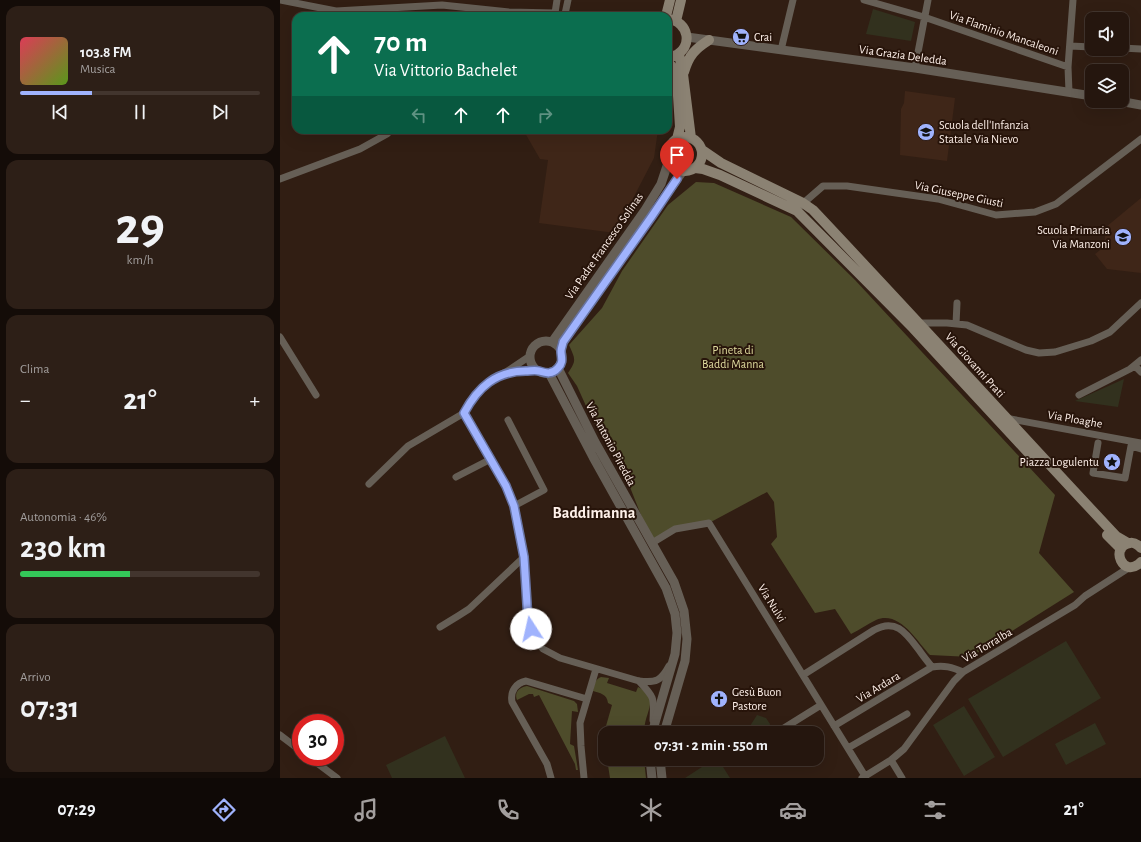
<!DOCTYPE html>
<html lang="it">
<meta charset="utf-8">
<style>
body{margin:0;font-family:"Alegreya Sans",sans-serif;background:#2d1f17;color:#f1f3f6;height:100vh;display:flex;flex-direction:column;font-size:15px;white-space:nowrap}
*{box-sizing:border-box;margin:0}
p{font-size:13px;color:#a39f9e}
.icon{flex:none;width:22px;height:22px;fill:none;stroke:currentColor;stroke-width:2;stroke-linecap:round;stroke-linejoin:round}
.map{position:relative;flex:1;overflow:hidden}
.sheet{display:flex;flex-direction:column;gap:6px;padding:6px;background:#140c08;width:280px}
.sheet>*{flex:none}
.hud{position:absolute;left:12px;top:12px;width:380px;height:122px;border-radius:12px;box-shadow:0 4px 16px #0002,0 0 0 1px #42352e;background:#0b6e4f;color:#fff;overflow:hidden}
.tools{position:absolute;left:805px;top:12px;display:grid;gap:8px}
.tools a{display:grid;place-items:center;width:44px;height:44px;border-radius:8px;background:#25160e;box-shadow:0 4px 16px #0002,0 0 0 1px #42352e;font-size:20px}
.speed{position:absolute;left:12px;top:714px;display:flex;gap:8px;font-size:20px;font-weight:700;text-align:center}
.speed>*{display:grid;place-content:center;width:52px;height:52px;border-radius:50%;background:#25160e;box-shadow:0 4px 16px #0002,0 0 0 1px #42352e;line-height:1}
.speed .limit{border:6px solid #d22;background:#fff;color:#111}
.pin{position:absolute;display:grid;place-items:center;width:34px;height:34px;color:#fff;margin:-41px -17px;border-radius:50% 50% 50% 0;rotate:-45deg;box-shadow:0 0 4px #0007}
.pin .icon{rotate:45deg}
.me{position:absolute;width:44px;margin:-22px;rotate:350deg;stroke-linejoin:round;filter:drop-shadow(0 0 3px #0008)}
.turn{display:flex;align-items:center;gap:14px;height:84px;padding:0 16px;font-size:18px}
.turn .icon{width:52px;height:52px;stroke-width:2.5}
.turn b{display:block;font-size:28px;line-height:34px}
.lanes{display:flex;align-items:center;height:38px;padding:0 16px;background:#0003;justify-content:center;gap:20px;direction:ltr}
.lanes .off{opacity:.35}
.big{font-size:30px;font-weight:700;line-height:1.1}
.sheet .widget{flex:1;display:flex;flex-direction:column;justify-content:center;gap:6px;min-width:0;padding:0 14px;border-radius:12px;background:#2d1f17}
.sheet .dial{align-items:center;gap:0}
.dial b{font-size:52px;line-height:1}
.song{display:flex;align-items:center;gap:12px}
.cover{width:48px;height:48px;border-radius:6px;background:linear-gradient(135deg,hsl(350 70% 55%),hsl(90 70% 35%))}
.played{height:4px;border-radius:2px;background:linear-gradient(90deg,#a0b3fd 30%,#42352e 30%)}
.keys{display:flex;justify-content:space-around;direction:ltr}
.heat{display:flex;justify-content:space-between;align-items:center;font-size:22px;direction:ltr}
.charge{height:6px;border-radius:3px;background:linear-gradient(90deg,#34c759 46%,#42352e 0)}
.trip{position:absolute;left:318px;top:726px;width:226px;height:40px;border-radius:12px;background:#25160e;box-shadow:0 4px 16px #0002,0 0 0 1px #42352e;font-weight:700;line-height:40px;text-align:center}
.tabs{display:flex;height:64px;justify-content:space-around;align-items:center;background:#0f0906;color:#a39f9e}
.tabs .icon{width:28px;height:28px}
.tabs .selected{color:#a0b3fd}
.tabs b{font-size:18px;color:#f1f3f6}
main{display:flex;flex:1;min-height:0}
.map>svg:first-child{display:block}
</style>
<main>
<section class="sheet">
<div class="widget">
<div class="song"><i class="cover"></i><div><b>103.8 FM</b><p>Musica</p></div></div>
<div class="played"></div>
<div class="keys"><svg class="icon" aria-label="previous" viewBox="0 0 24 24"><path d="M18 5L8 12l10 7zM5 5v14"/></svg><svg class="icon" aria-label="pause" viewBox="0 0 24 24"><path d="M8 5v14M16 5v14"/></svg><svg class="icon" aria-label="next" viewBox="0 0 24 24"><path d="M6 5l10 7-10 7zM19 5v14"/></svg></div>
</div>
<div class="widget dial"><b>29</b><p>km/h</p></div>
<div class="widget"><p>Clima</p>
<div class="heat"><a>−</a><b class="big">21°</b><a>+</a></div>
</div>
<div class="widget"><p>Autonomia · 46%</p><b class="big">230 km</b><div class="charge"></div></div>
<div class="widget"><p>Arrivo</p><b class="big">07:31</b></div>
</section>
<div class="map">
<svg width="861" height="778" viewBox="0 0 861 778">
<rect width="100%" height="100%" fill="#311e13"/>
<path fill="#3f2618" d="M625 91 675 98 667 161 620 155 621 109 624 103Z
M245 130H378L374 158 335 233 259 223 268 160 260 159 245 133Z
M861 198V273L827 269 815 254 824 247 826 227Z"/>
<path fill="#32311e" d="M593 9 635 22 631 41 586 34Z
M844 379 838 407 795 401Z
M786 641 821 698 723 757 688 699Z
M684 706 715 757 684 776 653 725Z
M477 715 486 718 490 724 489 728 479 733H472L470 726Z
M815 723 826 744 786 765 775 744Z
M165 736 185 778H112L106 765Z
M430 759H438L450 778H405L425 765Z"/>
<path fill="#4e4c2b" d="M416 182 434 183 511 217 575 280 775 495 759 553 794 592 691 657 650 655C637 642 620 610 596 620 588 624 579 630 571 634L555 609 535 613 491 544 497 537 494 502 487 492 429 523 405 527 372 543 346 477 311 417 297 386 288 373C297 360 295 359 289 345L322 308 342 271 388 205Z
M321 677 329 678 327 683 356 692 358 687C383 698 361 716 365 733H326V726L332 705 328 703C327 694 320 693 313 691 314 685 315 679 321 677Z
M247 686 294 701 297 704 298 712 292 711 290 744 294 746 298 770H296L295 764 259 695 254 697 253 694H249L237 700C234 693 239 687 247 686Z
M327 759H364L366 778H330Z"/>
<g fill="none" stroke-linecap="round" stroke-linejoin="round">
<path stroke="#665f56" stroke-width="7" d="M0 0 56 11 162 5 229 12 275 13 294 16
M584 0 644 17 788 67
M275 13 277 0
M285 14 288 0
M790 46 812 47
M842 48 861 49
M501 50 513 0
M635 68 648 0
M789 92 788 67 793 0
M0 179 80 149 107 134 111 130
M520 206 543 186H567L658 199 716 215 755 212 776 204 861 139
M640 323H667L687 325 746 350 759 353 775 352 811 341 830 332 861 303
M676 324 677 303
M0 337 36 395
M250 356 226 372 214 378 202 387 190 401 184 413 226 485 234 506 244 557 248 620 253 638 263 649 280 658 359 681C376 683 381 681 389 666
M855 366 861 372
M229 372 258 371
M799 395 850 369 861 360
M725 418 861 443
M228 420 264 490 234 506
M818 443 813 473 845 478 851 446 861 449
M176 477 211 459
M89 484 128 446 184 413
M372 543 395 529 429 523 585 776
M160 627 178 616 189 609 244 557
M523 675 594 630C616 618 626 633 639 650 643 656 648 662 652 667
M359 681C375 698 374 698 373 720
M554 726 652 667C664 665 672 667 683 672
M496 733 541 705
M0 735 21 751
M568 748 627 714
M29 757 57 778
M611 760 622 778
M271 778 267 764 232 702C230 691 236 683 246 681L307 699
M304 778 301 746 300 723 316 669
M582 778 611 760 624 749 674 681 683 672 795 605 805 596 850 567"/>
<path stroke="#665f56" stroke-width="9" d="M407 37 635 68 812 96
M839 101 861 105
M250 357a16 16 0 1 1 32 0a16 16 0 1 1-32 0Z
M272 342 365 210 381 184 389 160
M281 351 283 342 403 171
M278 368 315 442 394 582 404 611 407 639 405 661 384 733
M269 373 313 457 386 588 395 614 397 633 395 654 372 733
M370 759 372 778
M380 759 382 778"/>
<path stroke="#8b8273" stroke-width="10" d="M386 16 390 0
M388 19C409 21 414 48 394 56
M396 21 401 0
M399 54 403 74 411 138
M388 62 393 68 397 80 400 127 397 139
M404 72C409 55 415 49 429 40
M388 154a17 17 0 1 1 34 0a17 17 0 1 1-34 0Z
M422 150 441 163 523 203 533 210C635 318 735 428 836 536L848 543
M415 168 423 169 440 175 517 211 633 328 756 461
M827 535 841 549
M861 548C858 545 854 542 850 543 829 546 843 580 861 562"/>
</g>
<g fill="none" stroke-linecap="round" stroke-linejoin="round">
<defs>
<path id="route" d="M251 629 248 620 244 557 234 506 226 486 184 413C198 387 216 371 246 371 250 371 255 370 259 371 266 373 272 375 278 368 284 362 281 357 281 351 281 348 283 344 283 342L372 216 397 179"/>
</defs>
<use href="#route" stroke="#6874a4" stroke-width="10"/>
<use href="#route" stroke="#a0b3fd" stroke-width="7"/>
</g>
<defs>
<symbol id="supermarket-disc" viewBox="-11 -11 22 22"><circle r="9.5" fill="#a0b3fd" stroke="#27140a"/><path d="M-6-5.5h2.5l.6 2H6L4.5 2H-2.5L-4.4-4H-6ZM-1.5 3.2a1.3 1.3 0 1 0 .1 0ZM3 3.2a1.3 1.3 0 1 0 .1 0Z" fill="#111"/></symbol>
<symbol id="school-disc" viewBox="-11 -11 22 22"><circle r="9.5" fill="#a0b3fd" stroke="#27140a"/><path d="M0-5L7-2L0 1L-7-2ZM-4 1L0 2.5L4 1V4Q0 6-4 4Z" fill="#111"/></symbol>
<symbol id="sight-disc" viewBox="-11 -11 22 22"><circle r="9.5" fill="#a0b3fd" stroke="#27140a"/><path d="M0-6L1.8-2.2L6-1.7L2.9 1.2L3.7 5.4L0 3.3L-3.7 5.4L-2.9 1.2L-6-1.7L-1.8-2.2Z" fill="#111"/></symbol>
<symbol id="church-disc" viewBox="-11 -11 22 22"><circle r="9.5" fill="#a0b3fd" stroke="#27140a"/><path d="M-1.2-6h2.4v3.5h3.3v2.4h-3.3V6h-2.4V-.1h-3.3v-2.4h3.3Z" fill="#111"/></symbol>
</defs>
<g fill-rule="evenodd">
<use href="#supermarket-disc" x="451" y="27" width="20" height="20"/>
<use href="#school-disc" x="636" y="122" width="20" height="20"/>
<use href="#school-disc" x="833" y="227" width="20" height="20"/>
<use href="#sight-disc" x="822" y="452" width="20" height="20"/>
<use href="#church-disc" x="429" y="689" width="20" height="20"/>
</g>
<g text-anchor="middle" stroke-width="4" stroke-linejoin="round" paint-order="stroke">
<g font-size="12" fill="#fef0e9" stroke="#27140a">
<text transform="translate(724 33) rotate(19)" y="4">Via Flaminio Mancaleoni</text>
<text transform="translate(623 55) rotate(8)" y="4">Via Grazia Deledda</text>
<text transform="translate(679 194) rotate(12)" y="4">Via Giuseppe Giusti</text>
<text transform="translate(324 246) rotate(-55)" y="4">Via Padre Francesco Solinas</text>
<text transform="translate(695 365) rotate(48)" y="4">Via Giovanni Prati</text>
<text transform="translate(795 419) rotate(10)" y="4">Via Ploaghe</text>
<text transform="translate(331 444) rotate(62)" y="4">Via Antonio Piredda</text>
<text transform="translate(492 603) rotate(58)" y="4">Via Nulvi</text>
<text transform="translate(707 645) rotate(-31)" y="4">Via Torralba</text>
<text transform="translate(598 687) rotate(-31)" y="4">Via Ardara</text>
</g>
<g font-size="12" fill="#fef0e9" stroke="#27140a" text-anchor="start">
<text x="474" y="41">Crai</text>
<text x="659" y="129">Scuola dell'Infanzia<tspan x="659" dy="14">Statale Via Nievo</tspan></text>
<text x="830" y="234" text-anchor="end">Scuola Primaria<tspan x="830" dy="14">Via Manzoni</tspan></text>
<text x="819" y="466" text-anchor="end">Piazza Logulentu</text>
<text x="452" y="696">Gesù Buon<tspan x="452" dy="14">Pastore</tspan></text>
</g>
<g font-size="12" fill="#e0dc9f" stroke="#27140a">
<text x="453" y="354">Pineta di<tspan x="453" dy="14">Baddi Manna</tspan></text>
</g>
<g font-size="16" font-weight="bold" fill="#fef0e9" stroke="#27140a">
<text x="314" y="518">Baddimanna</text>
</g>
</g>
</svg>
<div class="tools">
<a><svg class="icon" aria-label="sound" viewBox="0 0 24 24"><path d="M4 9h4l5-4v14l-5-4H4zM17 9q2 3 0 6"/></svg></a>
<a><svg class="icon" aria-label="layers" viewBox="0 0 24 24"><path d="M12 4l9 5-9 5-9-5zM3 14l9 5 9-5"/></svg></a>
</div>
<div class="speed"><div class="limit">30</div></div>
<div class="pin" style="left:397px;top:179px;background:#d93025"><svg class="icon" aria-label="arrive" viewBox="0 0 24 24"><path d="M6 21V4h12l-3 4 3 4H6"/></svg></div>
<svg class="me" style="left:251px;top:629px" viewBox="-20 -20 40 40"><circle r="19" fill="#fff"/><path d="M0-13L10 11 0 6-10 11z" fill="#a0b3fd"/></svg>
<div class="trip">07:31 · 2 min · 550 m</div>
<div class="hud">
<div class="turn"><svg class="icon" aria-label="ahead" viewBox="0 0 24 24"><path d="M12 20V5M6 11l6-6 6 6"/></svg><div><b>70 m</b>Via Vittorio Bachelet</div></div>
<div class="lanes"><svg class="icon off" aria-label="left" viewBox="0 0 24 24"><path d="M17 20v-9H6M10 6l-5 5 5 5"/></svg><svg class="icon" aria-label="ahead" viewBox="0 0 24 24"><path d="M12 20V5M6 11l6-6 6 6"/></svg><svg class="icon" aria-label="ahead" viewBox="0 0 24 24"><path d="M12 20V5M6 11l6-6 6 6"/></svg><svg class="icon off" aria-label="right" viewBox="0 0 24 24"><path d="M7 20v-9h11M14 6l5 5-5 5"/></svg></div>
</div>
</div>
</main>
<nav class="tabs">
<b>07:29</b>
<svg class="icon selected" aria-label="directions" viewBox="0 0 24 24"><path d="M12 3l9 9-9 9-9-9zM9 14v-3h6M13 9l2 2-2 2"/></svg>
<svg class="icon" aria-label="music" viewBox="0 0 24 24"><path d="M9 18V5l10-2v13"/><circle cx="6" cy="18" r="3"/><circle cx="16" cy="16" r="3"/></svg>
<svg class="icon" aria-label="phone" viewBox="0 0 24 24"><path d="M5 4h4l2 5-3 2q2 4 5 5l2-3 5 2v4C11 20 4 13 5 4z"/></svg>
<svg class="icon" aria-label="climate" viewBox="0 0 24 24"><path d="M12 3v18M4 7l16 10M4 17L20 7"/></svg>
<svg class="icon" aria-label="car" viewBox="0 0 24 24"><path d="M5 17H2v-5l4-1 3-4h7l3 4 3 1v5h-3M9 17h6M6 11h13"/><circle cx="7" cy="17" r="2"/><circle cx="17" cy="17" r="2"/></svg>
<svg class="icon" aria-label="filters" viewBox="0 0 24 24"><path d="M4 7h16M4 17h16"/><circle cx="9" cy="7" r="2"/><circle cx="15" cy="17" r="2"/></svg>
<b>21°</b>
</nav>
